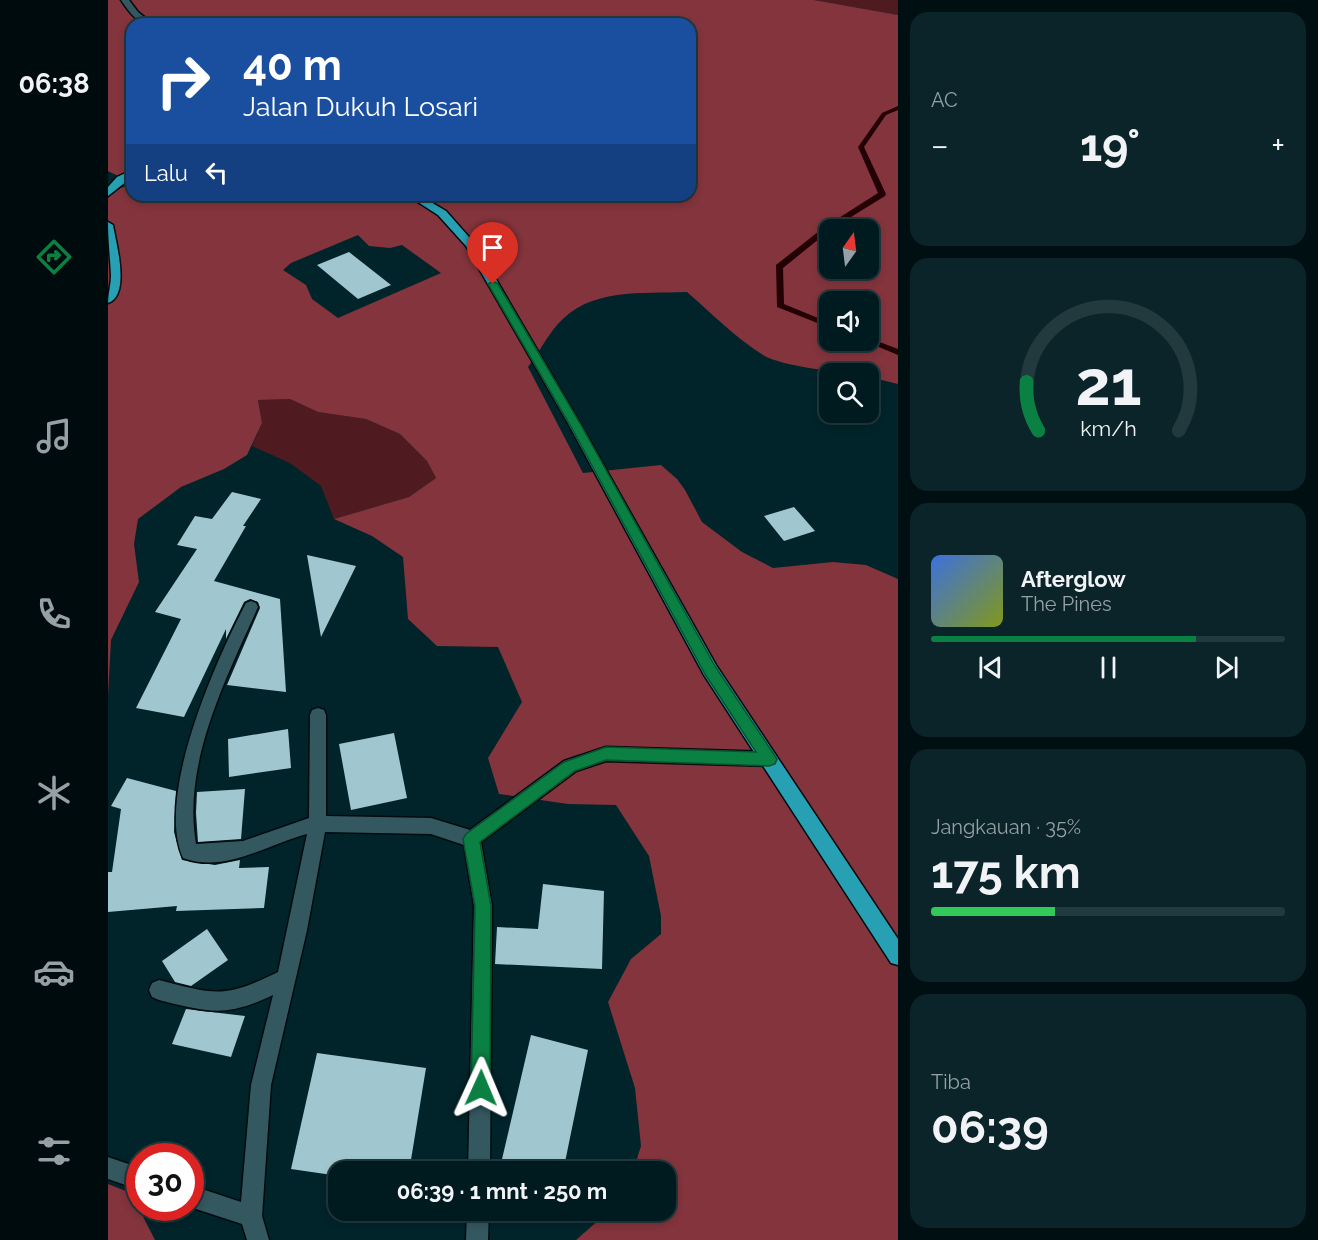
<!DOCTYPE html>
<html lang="id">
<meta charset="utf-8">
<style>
body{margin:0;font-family:Raleway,sans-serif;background:#0a2429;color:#f1f3f6;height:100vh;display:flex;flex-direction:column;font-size:22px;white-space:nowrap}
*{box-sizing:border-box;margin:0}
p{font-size:20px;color:#95a1a5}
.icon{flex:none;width:33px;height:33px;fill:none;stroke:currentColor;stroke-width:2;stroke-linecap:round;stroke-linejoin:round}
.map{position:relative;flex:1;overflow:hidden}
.details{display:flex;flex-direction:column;gap:12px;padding:12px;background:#000f12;width:420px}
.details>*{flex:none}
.hud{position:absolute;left:18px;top:18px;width:570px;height:183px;border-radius:18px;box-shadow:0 3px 9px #0003,0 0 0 2px #22393e;background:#1a4fa0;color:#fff;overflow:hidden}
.needle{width:39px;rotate:14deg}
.fabs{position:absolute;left:711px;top:219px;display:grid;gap:12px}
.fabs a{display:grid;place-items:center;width:60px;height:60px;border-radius:12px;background:#001b20;box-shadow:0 3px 9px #0003,0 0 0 2px #22393e;font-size:30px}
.speed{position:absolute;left:18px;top:1143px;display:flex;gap:12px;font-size:30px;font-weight:700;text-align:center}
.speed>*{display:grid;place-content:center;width:78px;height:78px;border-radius:50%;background:#001b20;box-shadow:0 3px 9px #0003,0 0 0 2px #22393e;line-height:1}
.speed .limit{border:9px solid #d22;background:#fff;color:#111}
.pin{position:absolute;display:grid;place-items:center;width:51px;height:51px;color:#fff;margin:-62px -26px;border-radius:50% 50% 50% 0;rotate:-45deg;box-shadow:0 0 6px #0007}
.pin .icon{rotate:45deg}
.me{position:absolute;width:66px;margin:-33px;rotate:1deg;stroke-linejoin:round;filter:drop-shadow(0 0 4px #0008)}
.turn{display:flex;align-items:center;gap:21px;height:126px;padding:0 18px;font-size:27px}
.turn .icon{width:78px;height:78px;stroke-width:2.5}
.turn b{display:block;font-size:42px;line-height:51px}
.then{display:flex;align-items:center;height:57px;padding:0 18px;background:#0003;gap:12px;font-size:22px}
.big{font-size:45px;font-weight:700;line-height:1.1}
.details .widget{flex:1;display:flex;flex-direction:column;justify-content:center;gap:9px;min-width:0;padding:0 21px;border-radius:18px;background:#0a2429}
.details .dial{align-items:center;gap:0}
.dial svg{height:156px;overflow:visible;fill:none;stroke:#22393e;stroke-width:7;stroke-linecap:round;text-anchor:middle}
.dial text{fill:#f1f3f6;stroke:none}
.song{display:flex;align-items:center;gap:18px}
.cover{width:72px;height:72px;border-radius:9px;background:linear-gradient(135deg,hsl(220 70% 55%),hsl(70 70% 35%))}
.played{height:6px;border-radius:3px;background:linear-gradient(90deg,#0b8043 75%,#22393e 75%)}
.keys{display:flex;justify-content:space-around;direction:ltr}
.heat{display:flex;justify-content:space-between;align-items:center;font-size:33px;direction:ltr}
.charge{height:9px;border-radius:4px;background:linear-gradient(90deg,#34c759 35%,#22393e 0)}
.trip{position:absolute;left:220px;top:1161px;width:348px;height:60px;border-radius:18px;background:#001b20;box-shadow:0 3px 9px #0003,0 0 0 2px #22393e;font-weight:700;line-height:60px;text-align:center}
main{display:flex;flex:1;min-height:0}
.tabs{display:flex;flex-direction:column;width:108px;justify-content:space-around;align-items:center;background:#000b0d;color:#95a1a5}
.tabs .icon{width:42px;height:42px}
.tabs .active{color:#0b8043}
.tabs b{font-size:27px;color:#f1f3f6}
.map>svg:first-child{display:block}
</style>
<main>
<nav class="tabs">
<b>06:38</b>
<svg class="icon active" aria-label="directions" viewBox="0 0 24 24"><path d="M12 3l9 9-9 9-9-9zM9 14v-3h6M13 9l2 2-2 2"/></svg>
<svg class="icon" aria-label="music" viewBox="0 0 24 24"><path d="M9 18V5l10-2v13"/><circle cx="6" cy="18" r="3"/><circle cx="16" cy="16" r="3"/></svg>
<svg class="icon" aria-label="phone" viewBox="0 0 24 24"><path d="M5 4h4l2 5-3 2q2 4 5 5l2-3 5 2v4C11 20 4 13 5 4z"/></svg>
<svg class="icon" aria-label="climate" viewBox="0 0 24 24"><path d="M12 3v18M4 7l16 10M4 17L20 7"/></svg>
<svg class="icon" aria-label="car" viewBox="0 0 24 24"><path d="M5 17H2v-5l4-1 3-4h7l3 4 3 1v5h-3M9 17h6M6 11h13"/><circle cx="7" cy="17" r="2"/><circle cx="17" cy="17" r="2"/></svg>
<svg class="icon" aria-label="filters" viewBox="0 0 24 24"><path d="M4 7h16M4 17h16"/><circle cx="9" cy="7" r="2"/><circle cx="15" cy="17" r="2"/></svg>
</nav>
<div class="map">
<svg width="790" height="1240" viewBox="0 0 790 1240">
<rect width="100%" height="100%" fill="#00242a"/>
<path fill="#501b20" d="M706 0H790V15Z
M182 399 210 412 258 419 292 434 319 461 328 478 301 497 226 519 213 486 182 463 144 446 154 423 150 400Z"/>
<path fill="#83343c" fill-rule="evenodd" d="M0 0H706L790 15V384L761 377 760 374C737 373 674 367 655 355 628 338 603 313 579 292 533 294 482 287 449 325 438 338 430 354 420 367L475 473 553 465 569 479 577 490 594 522 634 552 665 568 725 562 758 565 790 579V1240H468L501 1211 558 1210V1172L525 1171 533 1146 527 1088 500 1002 523 959 553 934V916L541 856 508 805 460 804 391 794 380 758 414 702 390 647 329 646 300 619 295 557 264 536 226 519 301 497 328 478 319 461 292 434 258 419 210 412 182 399 150 400 154 423 139 455 116 469 73 487 30 519 26 544 31 582 3 640 0 696V191L24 185V195H582V24H24V183L0 171ZM722 230H760V268H722ZM250 235 261 246 282 248 294 245 333 273 230 318 204 299 198 285 175 270 183 263ZM722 302H760V340H722Z
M0 1184 23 1193 47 1240H0Z"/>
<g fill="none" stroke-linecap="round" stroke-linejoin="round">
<path fill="#230004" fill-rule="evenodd" d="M790 106V110L778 115 756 147 778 194 777 196 722 230 675 268 676 304 722 323V328L669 307 668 265 715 228 770 193 750 147 774 113Z
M761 338 790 349V355L754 340H760Z"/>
</g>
<path fill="#a0c7cf" d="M241 252 283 285 250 299 209 265Z
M124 492 153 499 135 526H138L106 581 172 599 178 692 119 685 152 608 150 602 142 599 136 602 118 639V629L76 717 28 708 73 619 47 612 89 549 69 545 87 516 104 519Z
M686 507 707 531 676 541 656 516Z
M199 555 248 566 213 637Z
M180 729 183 768 121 777 120 739Z
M286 733 299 798 243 810 231 744Z
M19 778 68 791 66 832 74 860 107 865 132 860 131 868 161 867 156 908 68 911 69 906 0 912V872H4L13 809 3 806Z
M137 789 133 839 90 842 88 813 89 792Z
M435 884 496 891 494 969 387 964 389 927 430 929Z
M99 929 120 960 83 986 67 982 54 961Z
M78 1009 137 1016 123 1057 64 1044Z
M423 1035 480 1050 455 1172H391Z
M209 1053 318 1068 301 1172H231V1176L183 1169Z"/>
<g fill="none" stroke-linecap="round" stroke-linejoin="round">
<defs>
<path id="minor" d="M13 0H21L30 12 45 24C29 24 22 13 13 0Z
M143 601 148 603 150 607C118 679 74 763 88 844L135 841 201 818 202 715 204 710 210 708 216 710 218 715V816L323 818 362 830 456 761 498 747 661 752 667 754 669 759 667 764 661 766 498 761 468 771 373 842 384 906 382 1172H360L366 906 356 845 323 834 217 832 199 930 163 1085 154 1216 161 1240H139L134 1224 82 1207V1185L133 1202 143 1085 165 995C118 1018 99 1012 51 1000L44 997 41 990 44 983 51 980C108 995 117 998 170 972L199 834C160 844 117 874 75 858 47 796 108 660 138 603Z
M0 1157 32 1168V1190L0 1179Z
M359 1210H381L380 1240H358Z"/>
<path id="primary" d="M24 170V177L0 196V187L9 177Z
M299 195H311L338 211 368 245 473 425 608 665 790 939V965L783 963 596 675 461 425 358 246 330 215Z
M0 222 5 225C8 243 23 295 0 303 0 294 3 284 3 275 2 257 0 240 0 222Z"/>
</defs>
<use href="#minor" stroke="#000b0f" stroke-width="3"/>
<use href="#primary" stroke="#000b0f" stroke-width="3"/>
<use href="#minor" fill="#34585f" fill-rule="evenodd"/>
<use href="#primary" fill="#27a0b3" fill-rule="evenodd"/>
</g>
<path fill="#0b8043" stroke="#07532c" stroke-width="1.5" d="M385 281 390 284 473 425 607 666 669 759 667 764 661 766 498 760 467 771 372 842 383 906 382 1088 379 1095 373 1097 366 1095 363 1088 367 906 355 839 358 834 456 762 498 747 648 752 597 674 462 425 380 284Z"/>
</svg>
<div class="fabs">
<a><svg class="needle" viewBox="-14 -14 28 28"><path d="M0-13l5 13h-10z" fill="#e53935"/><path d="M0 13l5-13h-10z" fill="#95a1a5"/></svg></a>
<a><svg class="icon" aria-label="sound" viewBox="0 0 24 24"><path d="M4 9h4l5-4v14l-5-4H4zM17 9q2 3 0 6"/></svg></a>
<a><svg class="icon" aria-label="search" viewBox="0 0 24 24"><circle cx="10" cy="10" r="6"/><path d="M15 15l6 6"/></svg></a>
</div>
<div class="speed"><div class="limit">30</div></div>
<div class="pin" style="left:385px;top:284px;background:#d93025"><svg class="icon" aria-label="arrive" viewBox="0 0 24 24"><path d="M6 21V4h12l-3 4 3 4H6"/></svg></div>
<svg class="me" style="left:373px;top:1088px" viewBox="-20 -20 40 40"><path d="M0-17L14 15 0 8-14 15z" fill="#0b8043" stroke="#fff" stroke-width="4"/></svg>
<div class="trip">06:39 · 1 mnt · 250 m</div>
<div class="hud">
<div class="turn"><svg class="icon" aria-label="right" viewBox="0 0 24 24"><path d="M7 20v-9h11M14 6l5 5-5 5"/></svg><div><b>40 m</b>Jalan Dukuh Losari</div></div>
<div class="then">Lalu<svg class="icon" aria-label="left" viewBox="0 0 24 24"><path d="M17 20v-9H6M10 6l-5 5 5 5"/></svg></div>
</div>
</div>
<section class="details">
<div class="widget"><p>AC</p>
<div class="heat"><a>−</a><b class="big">19°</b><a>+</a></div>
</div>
<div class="widget dial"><svg viewBox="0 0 100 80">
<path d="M14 69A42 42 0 1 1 86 69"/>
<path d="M14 69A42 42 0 0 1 8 44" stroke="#0b8043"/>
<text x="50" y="56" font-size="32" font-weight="700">21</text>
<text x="50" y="72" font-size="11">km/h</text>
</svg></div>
<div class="widget">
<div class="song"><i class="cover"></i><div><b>Afterglow</b><p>The Pines</p></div></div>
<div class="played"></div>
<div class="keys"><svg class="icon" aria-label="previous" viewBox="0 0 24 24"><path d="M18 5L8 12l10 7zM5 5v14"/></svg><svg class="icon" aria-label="pause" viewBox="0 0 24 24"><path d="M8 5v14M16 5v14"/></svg><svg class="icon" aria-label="next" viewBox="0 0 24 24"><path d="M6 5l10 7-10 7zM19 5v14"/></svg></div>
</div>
<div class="widget"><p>Jangkauan · 35%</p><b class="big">175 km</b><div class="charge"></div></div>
<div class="widget"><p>Tiba</p><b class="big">06:39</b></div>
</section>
</main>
